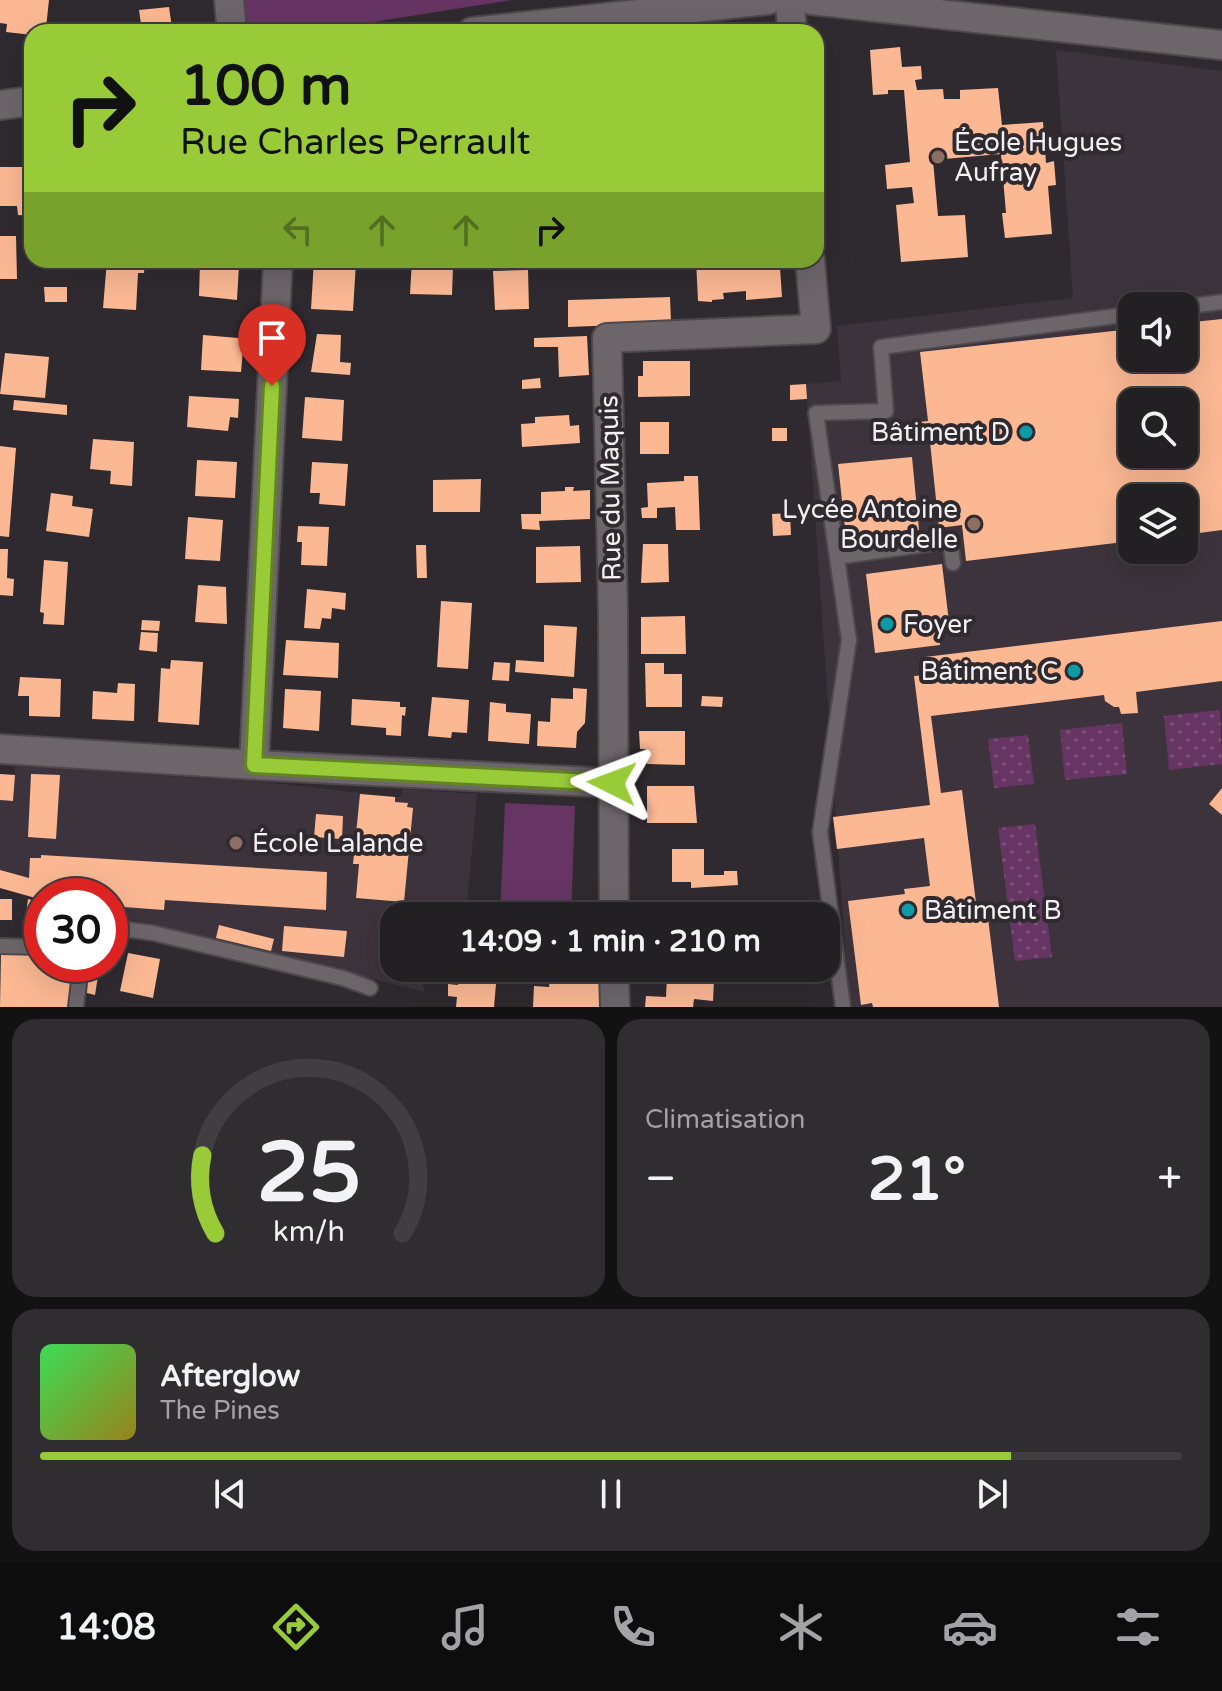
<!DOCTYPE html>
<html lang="fr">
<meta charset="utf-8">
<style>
body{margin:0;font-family:"Varela Round",sans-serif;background:#2f2d30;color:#f1f3f6;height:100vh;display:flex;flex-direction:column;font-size:30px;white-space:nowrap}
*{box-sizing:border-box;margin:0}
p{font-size:26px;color:#a3a3a6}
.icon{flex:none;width:44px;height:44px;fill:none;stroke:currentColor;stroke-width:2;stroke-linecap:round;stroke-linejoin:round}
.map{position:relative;height:1007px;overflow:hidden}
.side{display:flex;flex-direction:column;gap:12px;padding:12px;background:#131213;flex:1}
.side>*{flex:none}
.guide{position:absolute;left:24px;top:24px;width:800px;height:244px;border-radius:24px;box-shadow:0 8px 32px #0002,0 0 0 2px #403e41;background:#98cb37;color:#111;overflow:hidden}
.controls{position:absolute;left:1118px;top:292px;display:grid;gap:16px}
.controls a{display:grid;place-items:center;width:80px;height:80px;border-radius:16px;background:#232023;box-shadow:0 8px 32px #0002,0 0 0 2px #403e41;font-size:40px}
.speed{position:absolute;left:24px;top:878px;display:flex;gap:16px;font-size:40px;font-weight:700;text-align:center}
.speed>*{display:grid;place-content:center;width:104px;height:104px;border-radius:50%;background:#232023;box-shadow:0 8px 32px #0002,0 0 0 2px #403e41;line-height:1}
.speed .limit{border:12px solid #d22;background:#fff;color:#111}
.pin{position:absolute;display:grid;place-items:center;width:68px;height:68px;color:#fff;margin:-82px -34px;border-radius:50% 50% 50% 0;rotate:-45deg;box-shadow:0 0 8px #0007}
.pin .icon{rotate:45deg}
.me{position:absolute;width:88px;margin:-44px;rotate:273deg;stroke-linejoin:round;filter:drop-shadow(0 0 6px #0008)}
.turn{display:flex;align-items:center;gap:28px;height:168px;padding:0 24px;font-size:36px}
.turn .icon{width:104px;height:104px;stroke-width:2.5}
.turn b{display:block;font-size:56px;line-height:68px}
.lanes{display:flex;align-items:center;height:76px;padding:0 24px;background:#0003;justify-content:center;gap:40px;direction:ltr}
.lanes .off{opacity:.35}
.big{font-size:60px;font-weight:800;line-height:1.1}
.side .widget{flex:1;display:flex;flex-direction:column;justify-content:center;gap:12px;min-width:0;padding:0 28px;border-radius:24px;background:#2f2d30}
.side .dial{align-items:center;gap:0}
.dial svg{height:208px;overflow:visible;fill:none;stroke:#403e41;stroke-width:7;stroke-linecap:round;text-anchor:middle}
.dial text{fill:#f1f3f6;stroke:none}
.song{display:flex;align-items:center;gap:24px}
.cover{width:96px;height:96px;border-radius:12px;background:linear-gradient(135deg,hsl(130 70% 55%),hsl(50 70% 35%))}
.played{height:8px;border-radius:4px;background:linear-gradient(90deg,#98cb37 85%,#403e41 85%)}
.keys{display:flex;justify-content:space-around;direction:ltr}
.heat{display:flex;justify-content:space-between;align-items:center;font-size:44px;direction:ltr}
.side .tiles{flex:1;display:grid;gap:12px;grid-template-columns:1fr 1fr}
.widget:last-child{grid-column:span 2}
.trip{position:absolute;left:380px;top:902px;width:460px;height:80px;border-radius:24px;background:#232023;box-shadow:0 8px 32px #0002,0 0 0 2px #403e41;font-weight:800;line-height:80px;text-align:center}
.tabs{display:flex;height:128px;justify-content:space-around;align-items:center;background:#0e0d0e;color:#a3a3a6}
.tabs .icon{width:56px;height:56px}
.tabs .active{color:#98cb37}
.tabs b{font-size:36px;color:#f1f3f6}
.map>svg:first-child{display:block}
</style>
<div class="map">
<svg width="1222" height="1007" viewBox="0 0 1222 1007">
<defs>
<pattern id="green-dots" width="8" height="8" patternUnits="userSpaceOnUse" patternTransform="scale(2)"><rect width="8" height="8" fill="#663564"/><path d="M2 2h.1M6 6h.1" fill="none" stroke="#7c537b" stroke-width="1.8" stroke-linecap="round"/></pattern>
</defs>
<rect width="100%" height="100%" fill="#2f2a2f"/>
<path fill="#3d333c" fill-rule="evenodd" d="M1056 50 1222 71V1007H849L806 384 841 381 837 326 1073 298ZM1132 306H1184V358H1132ZM1132 402H1184V454H1132ZM1132 498H1184V550H1132Z
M15 766 273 783 396 797H401L402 789 477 794 466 916H394V968H418L425 992 110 914V896H42V900L0 888V774L14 775Z"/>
<path fill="url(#green-dots)" d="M1220 710 1222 764 1169 770 1164 716Z
M1122 723 1127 774 1065 780 1060 730Z
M1028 735 1034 784 994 788 988 739Z
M1035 824 1052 957 1015 961 998 828Z"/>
<path fill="#663564" d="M243 0H511L310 32H247Z
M505 803 575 806 571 916H500Z"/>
<path fill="#fbb893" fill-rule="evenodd" d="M0 0H49L46 28 35 27 32 35 6 32 7 24 0 23Z
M169 7 172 28 142 31 139 10Z
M900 47 902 67 921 66 922 79 915 80 917 90 943 89 944 99H960V90L998 88 1002 125 1043 122 1046 163 1054 161 1056 185 1048 186 1052 234 1005 238 1002 213H1006L1001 154 933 160 938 216 965 215 968 257 901 262 896 205 914 203 912 187 887 189 885 165 910 162 904 90H888V94L873 95 870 50Z
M0 167H23L24 206H32V216L18 215 17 206H0Z
M0 236H16L17 279H0Z
M107 260H145L144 273H138L136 310 103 308Z
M314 260 356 262 353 311 311 309Z
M412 260H471L453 267 452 295 410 294Z
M696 260H744V268L780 267 782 297 746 300V291L723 293 724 299 712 300V302L698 301Z
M200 262 239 265 237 300 199 296Z
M528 270 529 309 495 310 493 271Z
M44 287H67V302H45Z
M670 297 671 323 568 327V300Z
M1222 319V530L1184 535V498H1132V541L966 561 962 525 939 528 930 442 921 443 919 422 928 421 920 352 1132 329V358H1184V323ZM1132 402H1184V454H1132Z
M317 334 341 335 340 362 351 363 350 375 311 372Z
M203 335 250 339V349H243L241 372 201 370Z
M587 336 589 375 559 377 558 347H534V338Z
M5 353 49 357 45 398 0 394Z
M643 361H690V396L638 397V376H643Z
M540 378 541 388 522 389V380Z
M806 384 807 399 790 400V385Z
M189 396 239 399 238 418 230 417 228 431 187 427Z
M305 397 344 400 342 441 302 438Z
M14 400 67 405V415L13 410Z
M569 415 570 426 579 425 580 443 522 447 521 424 535 423V417Z
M640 422H669V454H640Z
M772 428H787V441H772Z
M93 439 134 442 132 486 110 484 111 471 90 469Z
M0 446 16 448 9 537 0 536Z
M912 457 919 530 846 537 838 464Z
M197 460 237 462 235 498 195 496Z
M312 462 348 464 345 506 319 504 320 493H310Z
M684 476H698L700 530H676L675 507 657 508V518H642L641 508 648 507 647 483 684 481Z
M481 479 480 512H433V480Z
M565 487H574L573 491 590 490V519L539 521 540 530 522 529 521 514H541V492L565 491Z
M51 493 73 496 72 506 93 509 89 537 46 531Z
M790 513 791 535 773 536 772 514Z
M188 517 223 520 220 561 185 559Z
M298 526 329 527 327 566 301 565 302 542H297Z
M643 544H668L669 582 641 583Z
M416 545H426L427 578H417Z
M580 546 581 582 536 583V547Z
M0 549H8L7 578 14 579 13 596 0 595Z
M44 560 68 562 64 625 43 624 44 613 40 612Z
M942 564 950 630 939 631 940 645 875 653 866 574Z
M198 585 226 587 227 624 195 622Z
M307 589 346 593 345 610 332 608 331 619 322 618 320 629 304 628Z
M441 601 472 603 468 669 437 667Z
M685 616 686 654H641V617Z
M142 620 160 621 159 631 141 630Z
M1222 621V681L1136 692 1138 713 1121 714 1119 707H1114L1105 701 1104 695 931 716 941 793 962 790 978 919 988 918 999 1007H873L872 1003 861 1005 848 901 905 894 904 889 930 886 924 838 837 849 833 817 930 805 914 676 927 675 925 657Z
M544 625 577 627 574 677 515 672 516 660 544 662Z
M141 632 158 633 157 652 139 650Z
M286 640 339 643 338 678 283 675Z
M171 660 203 662 199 725 158 722 161 668 170 669Z
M494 662 510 663 509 681 492 680Z
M645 663H664V674H682V707H646Z
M20 677 61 679 60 717 29 716V696H18Z
M118 683 135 684 134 721 92 719 93 691 117 693Z
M573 688 587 689 585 723 577 732 576 748 537 746 538 721 550 722 551 698 573 699Z
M285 689 321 691 319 731 283 728Z
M702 696 723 697 722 707 701 706Z
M432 697 469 700 467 733 452 732 451 738 428 736Z
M352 699 400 702V707H406L405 716 402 715 401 736 386 735V728L351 725Z
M490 702 506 704V712L531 714 529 744 488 741Z
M639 731H685V765L647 764 646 749H640Z
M0 774 15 775 13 801 0 800Z
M31 774 60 775 56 839 28 837Z
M647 786H694L697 823H647Z
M1222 788V815L1209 804Z
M360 794 395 797V802L408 803 407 807 413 808 404 902 356 898 359 864H353Z
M316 814 343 816 342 839 314 837Z
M672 849H704V875H724V871H737L738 885 691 888V882H672Z
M41 855 327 872 326 910 165 900 164 910 110 906V896L39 892V899L0 888V870L29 878 30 858H41Z
M0 899H12V920H0Z
M28 899 42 903V925L25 921Z
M674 900H683V916H630L629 908H656L657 901Z
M219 925 274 939 271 951 216 938Z
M284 926 347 931 344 957 282 951Z
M1 952 42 955V964H75L69 1007H0Z
M128 953 160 959 153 998 120 991Z
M434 968H463L461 981 496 984 494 1007H456L457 997 448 996V984L458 985 459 981 434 979Z
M567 968H601V1007H533L534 986 549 987 550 978 567 977Z
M663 968H702L701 979 714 980 713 1001 694 999 693 1007H645L646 996 666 997 667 976 662 975Z
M88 974 98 976 95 995 87 993Z"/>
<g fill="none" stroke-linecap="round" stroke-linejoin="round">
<defs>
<path id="lane" d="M1184 307 1222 302
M837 557 950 541 953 563
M110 927 153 933 343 978 370 988
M0 946 42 947
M76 1007 81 964
M843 1007 820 832 849 640 816 413 886 411 881 347 1132 314"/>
<path id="street" d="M229 0 232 32
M790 0 792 32
M811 0 1222 45
M472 32 768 0
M0 105 32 101
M0 749 254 765 612 783
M254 765 278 260
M614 916 613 612 607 338 816 329 810 260
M614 968 615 1007"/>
</defs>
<use href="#lane" stroke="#4c484c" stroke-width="18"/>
<use href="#street" stroke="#4c484c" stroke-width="32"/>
<use href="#lane" stroke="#6c666b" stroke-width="14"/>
<use href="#street" stroke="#6c666b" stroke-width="28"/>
</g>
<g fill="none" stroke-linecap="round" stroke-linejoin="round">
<defs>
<path id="route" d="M272 386 254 765 612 783"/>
</defs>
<use href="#route" stroke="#638424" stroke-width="20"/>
<use href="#route" stroke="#98cb37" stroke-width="14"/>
</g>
<g fill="#8d6e63" stroke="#2f2a2f" stroke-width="3">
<circle cx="938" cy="157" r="8"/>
<circle cx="974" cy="524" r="8"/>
<circle cx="236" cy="843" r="8"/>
</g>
<g fill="#0f9aa8" stroke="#2f2a2f" stroke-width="3">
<circle cx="1026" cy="432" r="8"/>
<circle cx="887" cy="624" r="8"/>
<circle cx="1074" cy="671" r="8"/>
<circle cx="908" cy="910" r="8"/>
</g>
<g text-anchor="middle" stroke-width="8" stroke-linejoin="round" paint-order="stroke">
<g font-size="26" fill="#f3eff2" stroke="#2f2a2f" text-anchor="start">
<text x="954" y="151">École Hugues<tspan x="954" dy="30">Aufray</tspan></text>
<text x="1010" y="441" text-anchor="end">Bâtiment D</text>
<text x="958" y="518" text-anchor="end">Lycée Antoine<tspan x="958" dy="30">Bourdelle</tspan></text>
<text x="903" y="633">Foyer</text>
<text x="1058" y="680" text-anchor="end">Bâtiment C</text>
<text x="252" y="852">École Lalande</text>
<text x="924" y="919">Bâtiment B</text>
</g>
<g font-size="26" fill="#f3eff2" stroke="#2f2a2f">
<text transform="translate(610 488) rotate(-91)" y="9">Rue du Maquis</text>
</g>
</g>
</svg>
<div class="controls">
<a><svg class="icon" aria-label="sound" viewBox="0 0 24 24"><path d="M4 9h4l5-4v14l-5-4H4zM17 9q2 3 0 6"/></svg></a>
<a><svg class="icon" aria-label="search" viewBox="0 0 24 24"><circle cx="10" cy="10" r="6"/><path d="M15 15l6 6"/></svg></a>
<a><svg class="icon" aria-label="layers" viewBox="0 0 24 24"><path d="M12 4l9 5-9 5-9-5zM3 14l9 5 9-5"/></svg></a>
</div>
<div class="speed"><div class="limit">30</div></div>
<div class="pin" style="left:272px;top:386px;background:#d93025"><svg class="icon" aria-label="arrive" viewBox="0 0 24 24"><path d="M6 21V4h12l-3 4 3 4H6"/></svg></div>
<svg class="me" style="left:612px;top:783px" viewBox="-20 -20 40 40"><path d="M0-17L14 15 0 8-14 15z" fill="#98cb37" stroke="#fff" stroke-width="4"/></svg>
<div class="trip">14:09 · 1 min · 210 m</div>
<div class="guide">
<div class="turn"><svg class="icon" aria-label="right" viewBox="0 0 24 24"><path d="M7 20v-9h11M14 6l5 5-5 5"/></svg><div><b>100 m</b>Rue Charles Perrault</div></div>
<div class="lanes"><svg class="icon off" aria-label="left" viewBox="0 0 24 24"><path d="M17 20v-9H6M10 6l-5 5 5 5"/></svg><svg class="icon off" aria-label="ahead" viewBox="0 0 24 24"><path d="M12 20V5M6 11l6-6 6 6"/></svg><svg class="icon off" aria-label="ahead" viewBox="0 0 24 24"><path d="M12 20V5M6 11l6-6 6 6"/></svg><svg class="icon" aria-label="right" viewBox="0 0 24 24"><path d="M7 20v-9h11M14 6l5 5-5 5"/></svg></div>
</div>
</div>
<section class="side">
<div class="tiles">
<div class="widget dial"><svg viewBox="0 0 100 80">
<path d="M14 69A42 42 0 1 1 86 69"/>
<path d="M14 69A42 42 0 0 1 9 39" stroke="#98cb37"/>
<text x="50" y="56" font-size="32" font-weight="700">25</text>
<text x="50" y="72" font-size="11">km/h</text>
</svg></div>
<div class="widget"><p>Climatisation</p>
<div class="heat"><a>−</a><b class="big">21°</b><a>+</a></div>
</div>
<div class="widget">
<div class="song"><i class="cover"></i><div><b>Afterglow</b><p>The Pines</p></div></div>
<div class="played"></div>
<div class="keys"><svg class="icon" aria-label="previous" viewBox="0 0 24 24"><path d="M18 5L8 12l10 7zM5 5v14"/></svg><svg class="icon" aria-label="pause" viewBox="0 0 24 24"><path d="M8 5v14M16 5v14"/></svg><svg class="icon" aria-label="next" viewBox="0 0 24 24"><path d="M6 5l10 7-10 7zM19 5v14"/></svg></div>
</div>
</div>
</section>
<nav class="tabs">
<b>14:08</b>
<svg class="icon active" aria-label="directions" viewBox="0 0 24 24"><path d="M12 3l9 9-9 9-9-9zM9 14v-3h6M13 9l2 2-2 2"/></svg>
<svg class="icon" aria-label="music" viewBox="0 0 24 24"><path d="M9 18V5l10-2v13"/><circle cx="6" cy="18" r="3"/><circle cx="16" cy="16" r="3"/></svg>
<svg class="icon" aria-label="phone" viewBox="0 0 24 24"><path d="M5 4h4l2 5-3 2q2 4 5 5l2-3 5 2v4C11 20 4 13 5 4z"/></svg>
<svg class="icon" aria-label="climate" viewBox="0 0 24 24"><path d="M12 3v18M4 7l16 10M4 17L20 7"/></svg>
<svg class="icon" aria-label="car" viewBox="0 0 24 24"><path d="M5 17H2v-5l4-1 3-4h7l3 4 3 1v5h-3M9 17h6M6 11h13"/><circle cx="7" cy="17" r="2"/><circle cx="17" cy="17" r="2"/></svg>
<svg class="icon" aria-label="filters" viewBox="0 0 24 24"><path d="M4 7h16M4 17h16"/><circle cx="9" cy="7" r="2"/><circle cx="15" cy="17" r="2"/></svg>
</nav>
